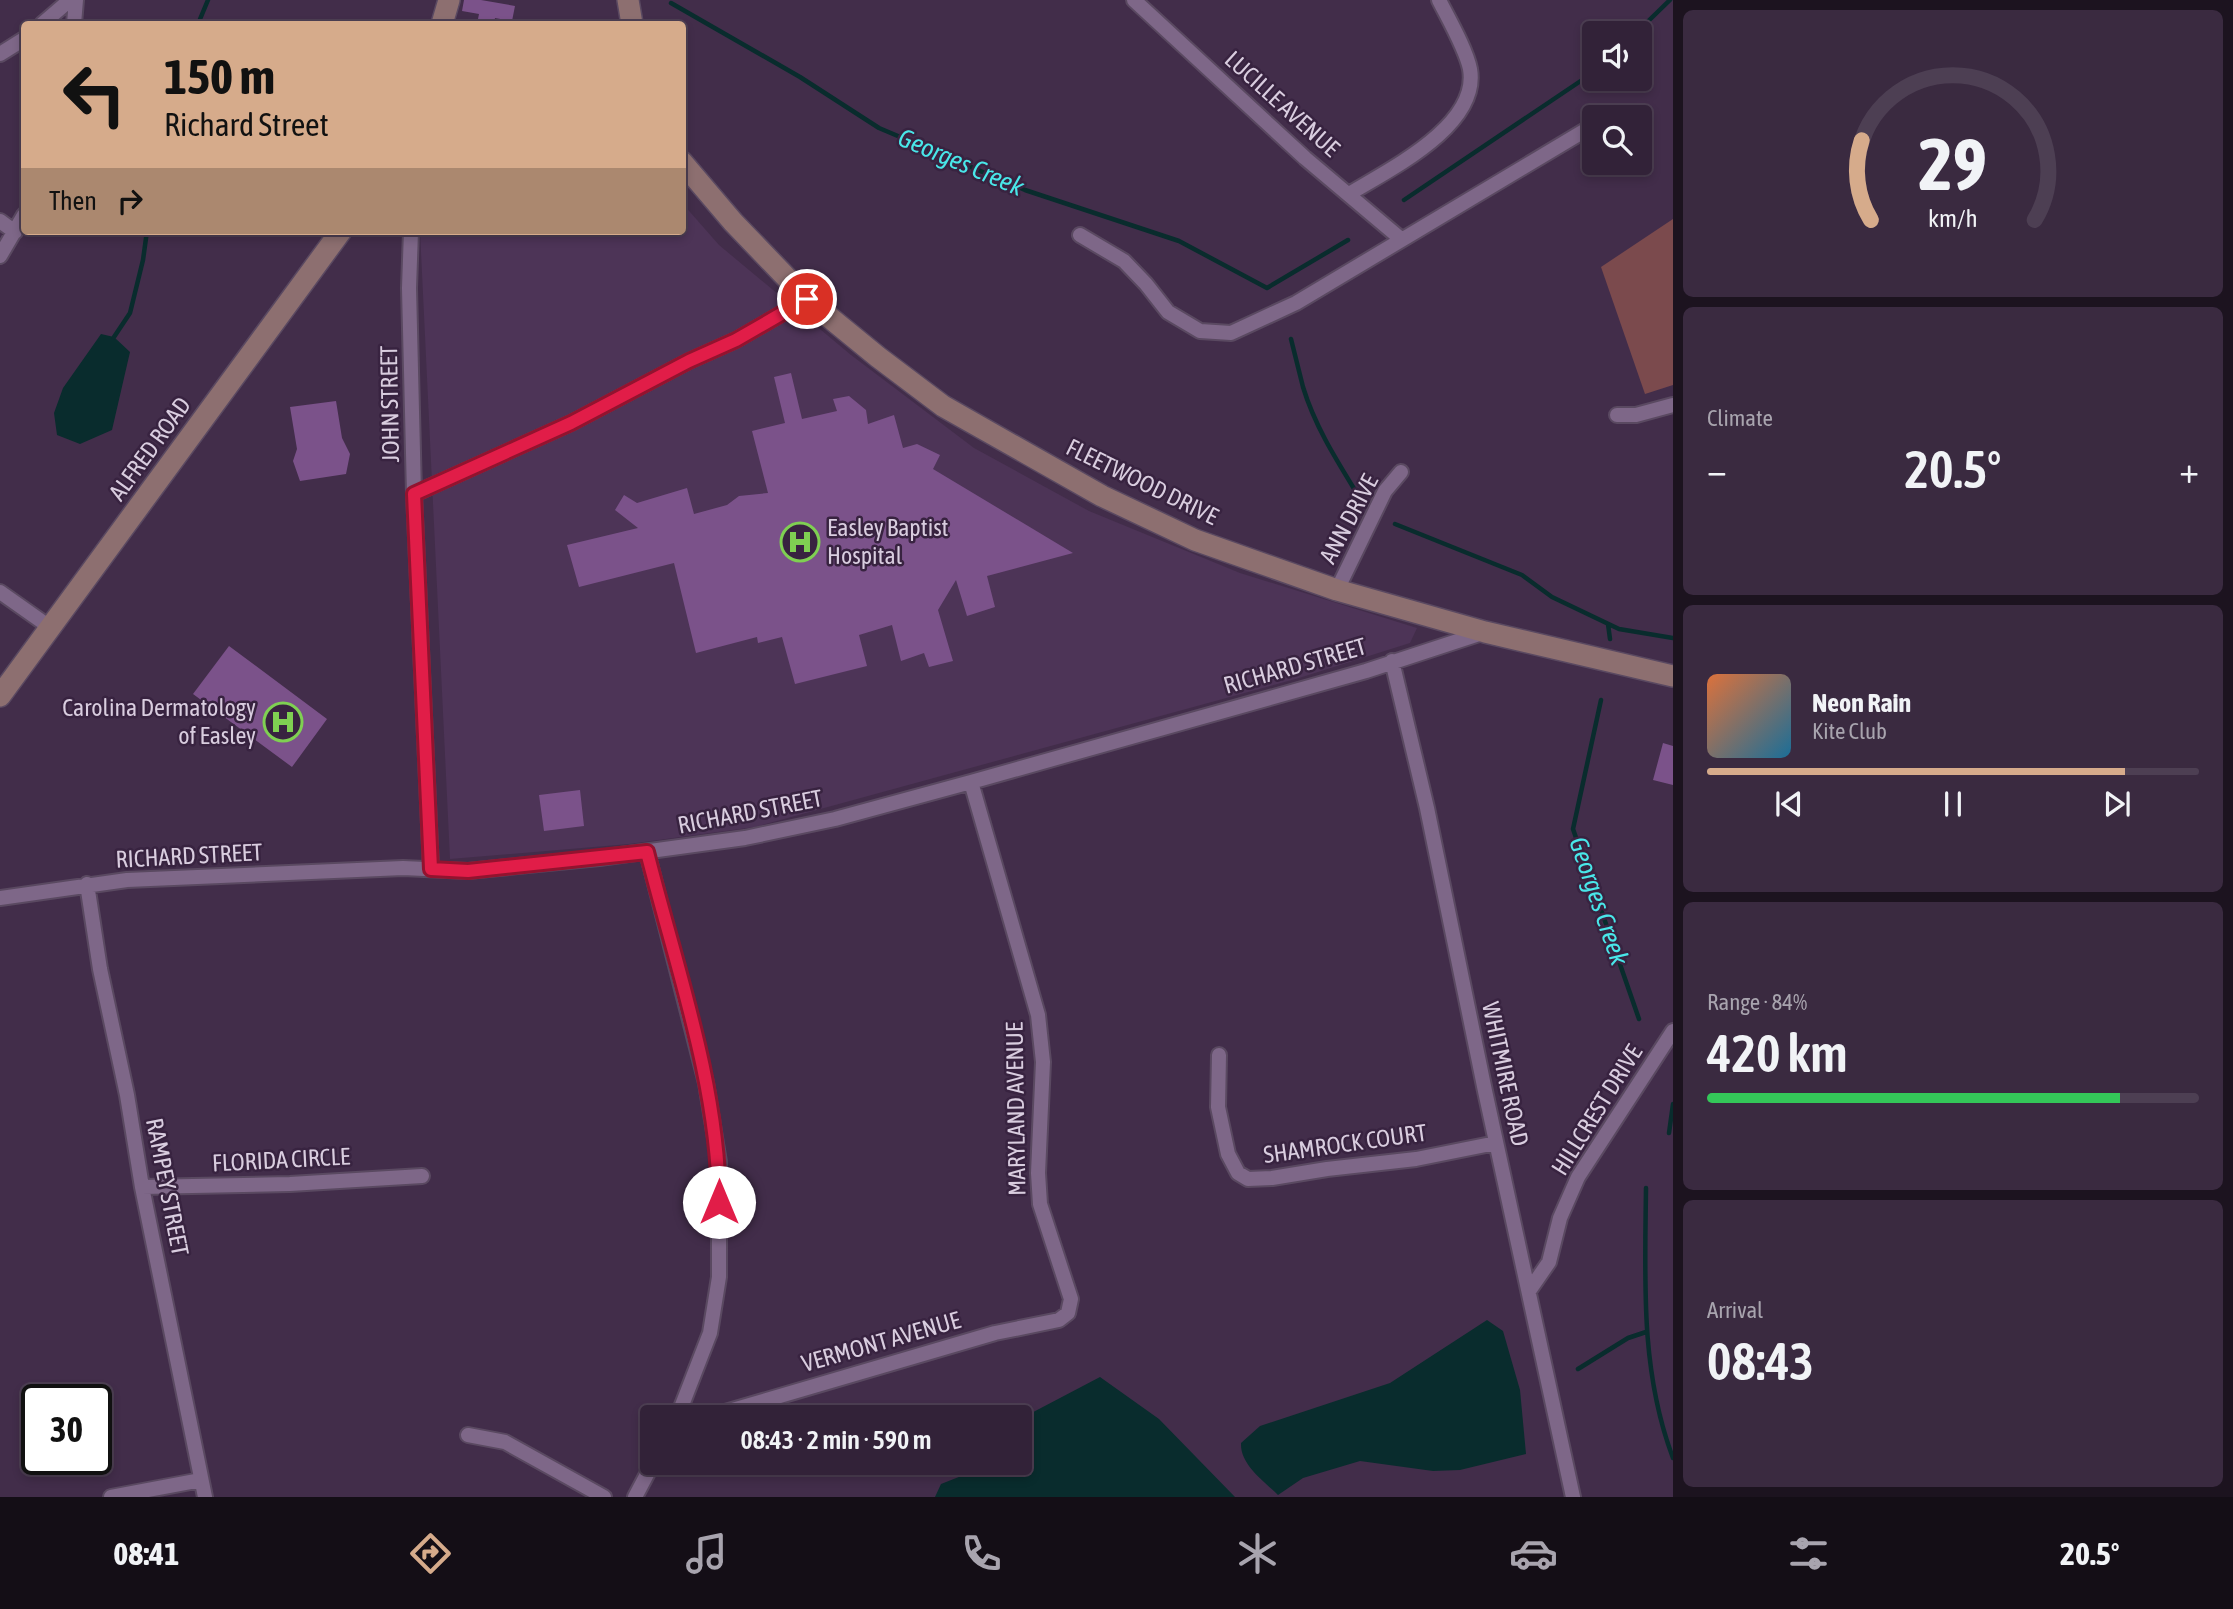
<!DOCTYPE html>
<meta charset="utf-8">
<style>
body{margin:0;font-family:"Asap Condensed",sans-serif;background:#3a2a40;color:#f1f3f6;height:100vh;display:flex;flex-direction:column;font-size:26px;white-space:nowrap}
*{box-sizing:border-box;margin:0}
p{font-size:23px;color:#a8a4ae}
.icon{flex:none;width:38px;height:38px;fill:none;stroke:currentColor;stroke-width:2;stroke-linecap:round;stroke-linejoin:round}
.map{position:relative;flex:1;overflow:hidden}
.panel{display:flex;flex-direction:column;gap:10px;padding:10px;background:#1c131f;width:560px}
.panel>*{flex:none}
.guide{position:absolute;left:21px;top:21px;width:665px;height:214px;border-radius:7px;box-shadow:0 4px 10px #0003,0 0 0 2px #4d3f53;background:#d6ab8b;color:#111;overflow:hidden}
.tools{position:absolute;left:1582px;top:21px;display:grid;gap:14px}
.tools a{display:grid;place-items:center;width:70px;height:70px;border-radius:7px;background:#322238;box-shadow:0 4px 10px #0003,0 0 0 2px #4d3f53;font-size:35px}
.speed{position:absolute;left:21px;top:1384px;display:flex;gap:14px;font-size:35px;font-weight:700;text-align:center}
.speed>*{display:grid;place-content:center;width:91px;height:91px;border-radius:50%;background:#322238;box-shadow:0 4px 10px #0003,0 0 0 2px #4d3f53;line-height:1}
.speed .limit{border:4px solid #111;border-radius:10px;background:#fff;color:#111}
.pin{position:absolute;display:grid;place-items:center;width:60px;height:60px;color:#fff;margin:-30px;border:4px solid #fff;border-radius:50%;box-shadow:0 2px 7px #0007}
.me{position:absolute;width:77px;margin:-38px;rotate:0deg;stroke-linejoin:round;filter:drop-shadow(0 0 5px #0008)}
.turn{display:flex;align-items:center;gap:24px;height:147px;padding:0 28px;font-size:32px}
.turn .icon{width:91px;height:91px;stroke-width:2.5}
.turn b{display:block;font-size:49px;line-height:60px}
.then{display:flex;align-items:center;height:66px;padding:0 28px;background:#0003;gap:14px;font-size:26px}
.big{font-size:52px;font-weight:600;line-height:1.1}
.panel .widget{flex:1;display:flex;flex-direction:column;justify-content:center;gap:10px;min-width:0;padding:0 24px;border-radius:10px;background:#3a2a40}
.panel .dial{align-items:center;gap:0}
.dial svg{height:182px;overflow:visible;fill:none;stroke:#4d3f53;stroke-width:7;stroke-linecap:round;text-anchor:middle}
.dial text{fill:#f1f3f6;stroke:none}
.song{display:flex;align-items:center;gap:21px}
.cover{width:84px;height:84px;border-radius:10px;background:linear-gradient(135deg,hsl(20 70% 55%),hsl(200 70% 35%))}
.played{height:7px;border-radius:4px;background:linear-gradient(90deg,#d6ab8b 85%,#4d3f53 85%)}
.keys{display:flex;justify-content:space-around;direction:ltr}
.heat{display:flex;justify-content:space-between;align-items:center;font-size:38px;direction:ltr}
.charge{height:10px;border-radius:5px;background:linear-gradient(90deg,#34c759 84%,#4d3f53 0)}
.trip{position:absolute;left:640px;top:1405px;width:392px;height:70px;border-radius:7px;background:#322238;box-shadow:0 4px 10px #0003,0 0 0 2px #4d3f53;font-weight:600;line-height:70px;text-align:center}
.tab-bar{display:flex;height:112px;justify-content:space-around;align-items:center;background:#140e16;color:#a8a4ae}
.tab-bar .icon{width:49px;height:49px}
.tab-bar .on{color:#d6ab8b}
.tab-bar b{font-size:32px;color:#f1f3f6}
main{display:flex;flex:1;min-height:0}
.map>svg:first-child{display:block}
</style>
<main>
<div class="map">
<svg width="1673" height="1497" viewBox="0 0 1673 1497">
<rect width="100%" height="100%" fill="#422d4a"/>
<path fill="#4d3457" d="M683 204 719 245 851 355 974 448 1089 511 1240 573 1417 628 1410 643 1299 678 755 827 629 844 450 859 420 231H682Z"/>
<path fill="#7b4a4d" d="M1673 219V385L1645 394 1601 267Z"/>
<path fill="#092c2d" d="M101 334 114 337 130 352 112 430 80 444 57 435 54 413 63 388Z
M1487 1320 1503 1331 1520 1390 1526 1454 1460 1470 1433 1471 1360 1461 1303 1478 1278 1495C1264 1481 1240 1465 1241 1443L1260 1426 1390 1383Z
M1100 1377 1159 1419 1235 1497H935L941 1484 969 1473 979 1463H1020V1419Z"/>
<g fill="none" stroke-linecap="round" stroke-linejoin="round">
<path stroke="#092c2d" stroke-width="4.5" d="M671 3 800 77 879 128 1025 190 1179 241 1267 288 1348 240
M198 24 208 0
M1636 33 1670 0
M1404 200 1594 72
M114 337 130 313 143 260 147 231
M1291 339C1295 355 1299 371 1303 387 1316 430 1341 467 1364 505
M1395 524 1522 575 1552 597 1619 629 1673 638
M1608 624 1610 639
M1601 700 1573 829 1639 1019
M1669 1133 1673 1104
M1646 1188C1645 1279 1640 1371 1673 1458
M1578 1369 1628 1338 1646 1332"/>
</g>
<path fill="#7b528a" d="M464 0H481L515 6 512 21 495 18 494 24H477L479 14 462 11Z
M791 373 802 419 837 411 833 399 849 396 866 410 868 424 894 415 903 448 917 444 940 455 933 469 1073 553 987 576 995 607 967 616 956 580 938 610 953 661 929 667 924 653 901 661 892 625 859 635 867 666 795 684 782 637 758 643 757 637 696 653 674 563 579 587 567 545 638 528 615 510 624 495 637 503 687 488 694 514 727 505 739 496 768 493 752 431 785 423 774 377Z
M336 401 342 438 350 454 346 474 300 481 293 461 297 449 290 407Z
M229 646 327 719 292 767 193 694Z
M1663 743 1673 746V785L1653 780Z
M580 790 584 826 544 831 539 795Z"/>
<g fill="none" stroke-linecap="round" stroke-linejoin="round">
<defs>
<path id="street" d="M1134 0 1305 158 1401 239
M42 24 70 0
M74 24 76 0
M0 54 24 39
M1349 194C1388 170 1480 126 1470 69 1466 49 1448 18 1439 0
M0 221 15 232
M411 231 409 288 414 494 431 869
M1080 235 1124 261 1146 284 1168 312 1200 331 1231 333 1296 303 1594 125
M0 256 24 215
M1617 415H1636L1673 405
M414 494 571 423 689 361 736 340 807 299
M1337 590 1385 491 1401 472
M0 592 51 628
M1392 661 1427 808 1485 1091 1573 1497
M647 852 706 1083 719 1162V1277L710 1333 677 1418
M87 884 100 969 127 1095 142 1187 205 1497
M0 898 127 880 403 868 468 871 599 858 745 838 835 819 971 782 1366 671 1482 633
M1219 1055 1218 1107 1228 1154 1238 1173 1248 1179 1272 1178 1327 1169 1416 1159 1496 1143
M142 1187 290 1184 422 1176
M1529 1291 1549 1262 1560 1218 1578 1177 1673 1031
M705 1418 995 1333 1059 1320 1068 1313 1071 1299 1040 1204 1038 1173 1043 1062 1038 1015 971 782
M468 1435 505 1442 604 1497
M111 1497 201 1480
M635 1497 653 1463"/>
<path id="secondary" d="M628 0 632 24
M442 24 449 0
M682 162 733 222 807 299 878 357 943 406 1102 496 1195 540 1337 590 1485 632 1673 676
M0 696 341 231"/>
</defs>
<use href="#street" stroke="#5a4961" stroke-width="18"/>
<use href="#secondary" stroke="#5a4961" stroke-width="24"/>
<use href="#street" stroke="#7e6788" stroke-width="14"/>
<use href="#secondary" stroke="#8d6f70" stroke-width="21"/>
</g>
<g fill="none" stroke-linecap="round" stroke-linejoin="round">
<defs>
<path id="route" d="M719 1202C718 1083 676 967 647 852L468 871 431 869 414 494 571 423 689 361 736 340 807 299"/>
</defs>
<use href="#route" stroke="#92132f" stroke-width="18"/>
<use href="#route" stroke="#e11d48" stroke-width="12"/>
</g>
<defs>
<symbol id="hospital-ring" viewBox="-11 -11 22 22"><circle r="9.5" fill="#382340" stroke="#7fd052" stroke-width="1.5"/><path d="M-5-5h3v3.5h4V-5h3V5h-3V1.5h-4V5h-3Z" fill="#7fd052"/></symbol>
</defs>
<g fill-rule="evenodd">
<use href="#hospital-ring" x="778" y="520" width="44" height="44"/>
<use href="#hospital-ring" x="261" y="700" width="44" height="44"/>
</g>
<g text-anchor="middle" stroke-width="5" stroke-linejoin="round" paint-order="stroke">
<g font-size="24" fill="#d9cddf" stroke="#382340">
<text transform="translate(1282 104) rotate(42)" y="8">LUCILLE AVENUE</text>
<text transform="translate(390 404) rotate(-91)" y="8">JOHN STREET</text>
<text transform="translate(150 449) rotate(-54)" y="8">ALFRED ROAD</text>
<text transform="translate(1142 482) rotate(26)" y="8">FLEETWOOD DRIVE</text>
<text transform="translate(1349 519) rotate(-62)" y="8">ANN DRIVE</text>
<text transform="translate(1295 666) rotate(-16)" y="8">RICHARD STREET</text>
<text transform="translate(750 812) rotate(-11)" y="8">RICHARD STREET</text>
<text transform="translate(189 856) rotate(-3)" y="8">RICHARD STREET</text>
<text transform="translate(1505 1074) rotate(78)" y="8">WHITMIRE ROAD</text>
<text transform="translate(1016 1109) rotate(-91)" y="8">MARYLAND AVENUE</text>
<text transform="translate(1597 1110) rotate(-58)" y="8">HILLCREST DRIVE</text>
<text transform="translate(1345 1144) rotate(-8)" y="8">SHAMROCK COURT</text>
<text transform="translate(281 1160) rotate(-3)" y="8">FLORIDA CIRCLE</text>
<text transform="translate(167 1187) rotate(79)" y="8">RAMPEY STREET</text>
<text transform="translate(881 1342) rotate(-16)" y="8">VERMONT AVENUE</text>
</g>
<g font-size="24" fill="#d9cddf" stroke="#382340" text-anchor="start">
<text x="827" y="536">Easley Baptist<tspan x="827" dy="28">Hospital</tspan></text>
<text x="256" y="716" text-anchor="end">Carolina Dermatology<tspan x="256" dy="28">of Easley</tspan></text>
</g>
<g font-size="26" font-style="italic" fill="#49e7e9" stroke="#382340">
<text transform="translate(961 162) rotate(23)" y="9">Georges Creek</text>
<text transform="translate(1599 901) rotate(71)" y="9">Georges Creek</text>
</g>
</g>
</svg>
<div class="tools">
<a><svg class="icon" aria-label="sound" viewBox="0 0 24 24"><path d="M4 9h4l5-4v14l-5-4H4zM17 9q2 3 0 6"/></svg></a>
<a><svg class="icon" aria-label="search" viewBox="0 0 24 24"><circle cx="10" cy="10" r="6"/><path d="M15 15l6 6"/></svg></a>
</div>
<div class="speed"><div class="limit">30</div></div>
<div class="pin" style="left:807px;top:299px;background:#d93025"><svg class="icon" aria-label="arrive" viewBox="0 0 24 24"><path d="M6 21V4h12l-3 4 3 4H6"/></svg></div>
<svg class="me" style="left:719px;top:1202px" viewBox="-20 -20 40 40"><circle r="19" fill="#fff"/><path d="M0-13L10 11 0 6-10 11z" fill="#e11d48"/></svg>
<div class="trip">08:43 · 2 min · 590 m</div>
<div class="guide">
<div class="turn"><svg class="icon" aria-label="left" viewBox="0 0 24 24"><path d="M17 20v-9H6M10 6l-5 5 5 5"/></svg><div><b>150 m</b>Richard Street</div></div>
<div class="then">Then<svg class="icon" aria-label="right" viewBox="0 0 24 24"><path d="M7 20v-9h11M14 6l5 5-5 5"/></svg></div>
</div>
</div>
<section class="panel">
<div class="widget dial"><svg viewBox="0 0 100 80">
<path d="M14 69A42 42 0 1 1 86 69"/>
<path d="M14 69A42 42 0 0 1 10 34" stroke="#d6ab8b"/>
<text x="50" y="56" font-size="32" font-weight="700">29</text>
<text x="50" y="72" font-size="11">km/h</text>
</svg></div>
<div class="widget"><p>Climate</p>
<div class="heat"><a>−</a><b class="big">20.5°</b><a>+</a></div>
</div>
<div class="widget">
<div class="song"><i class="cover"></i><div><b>Neon Rain</b><p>Kite Club</p></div></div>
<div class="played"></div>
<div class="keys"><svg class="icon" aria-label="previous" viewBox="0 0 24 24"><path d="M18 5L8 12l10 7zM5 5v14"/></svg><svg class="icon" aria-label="pause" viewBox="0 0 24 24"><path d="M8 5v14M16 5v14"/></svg><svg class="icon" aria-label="next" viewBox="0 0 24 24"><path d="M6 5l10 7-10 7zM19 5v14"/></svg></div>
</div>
<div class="widget"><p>Range · 84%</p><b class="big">420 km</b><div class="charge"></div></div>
<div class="widget"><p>Arrival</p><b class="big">08:43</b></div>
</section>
</main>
<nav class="tab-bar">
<b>08:41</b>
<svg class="icon on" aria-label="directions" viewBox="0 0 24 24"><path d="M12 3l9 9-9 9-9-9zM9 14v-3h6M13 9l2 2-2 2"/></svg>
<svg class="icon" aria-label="music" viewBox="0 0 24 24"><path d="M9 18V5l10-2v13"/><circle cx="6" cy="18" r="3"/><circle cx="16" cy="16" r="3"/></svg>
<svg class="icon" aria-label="phone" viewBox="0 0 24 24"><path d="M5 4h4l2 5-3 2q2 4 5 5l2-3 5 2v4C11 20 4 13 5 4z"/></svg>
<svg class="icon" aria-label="climate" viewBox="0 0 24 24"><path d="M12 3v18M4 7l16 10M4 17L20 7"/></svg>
<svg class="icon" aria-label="car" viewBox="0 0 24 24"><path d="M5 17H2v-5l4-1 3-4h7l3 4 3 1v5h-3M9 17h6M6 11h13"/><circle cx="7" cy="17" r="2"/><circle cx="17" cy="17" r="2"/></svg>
<svg class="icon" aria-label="filters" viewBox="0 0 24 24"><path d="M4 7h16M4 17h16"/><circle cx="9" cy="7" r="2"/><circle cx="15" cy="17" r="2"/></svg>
<b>20.5°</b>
</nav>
